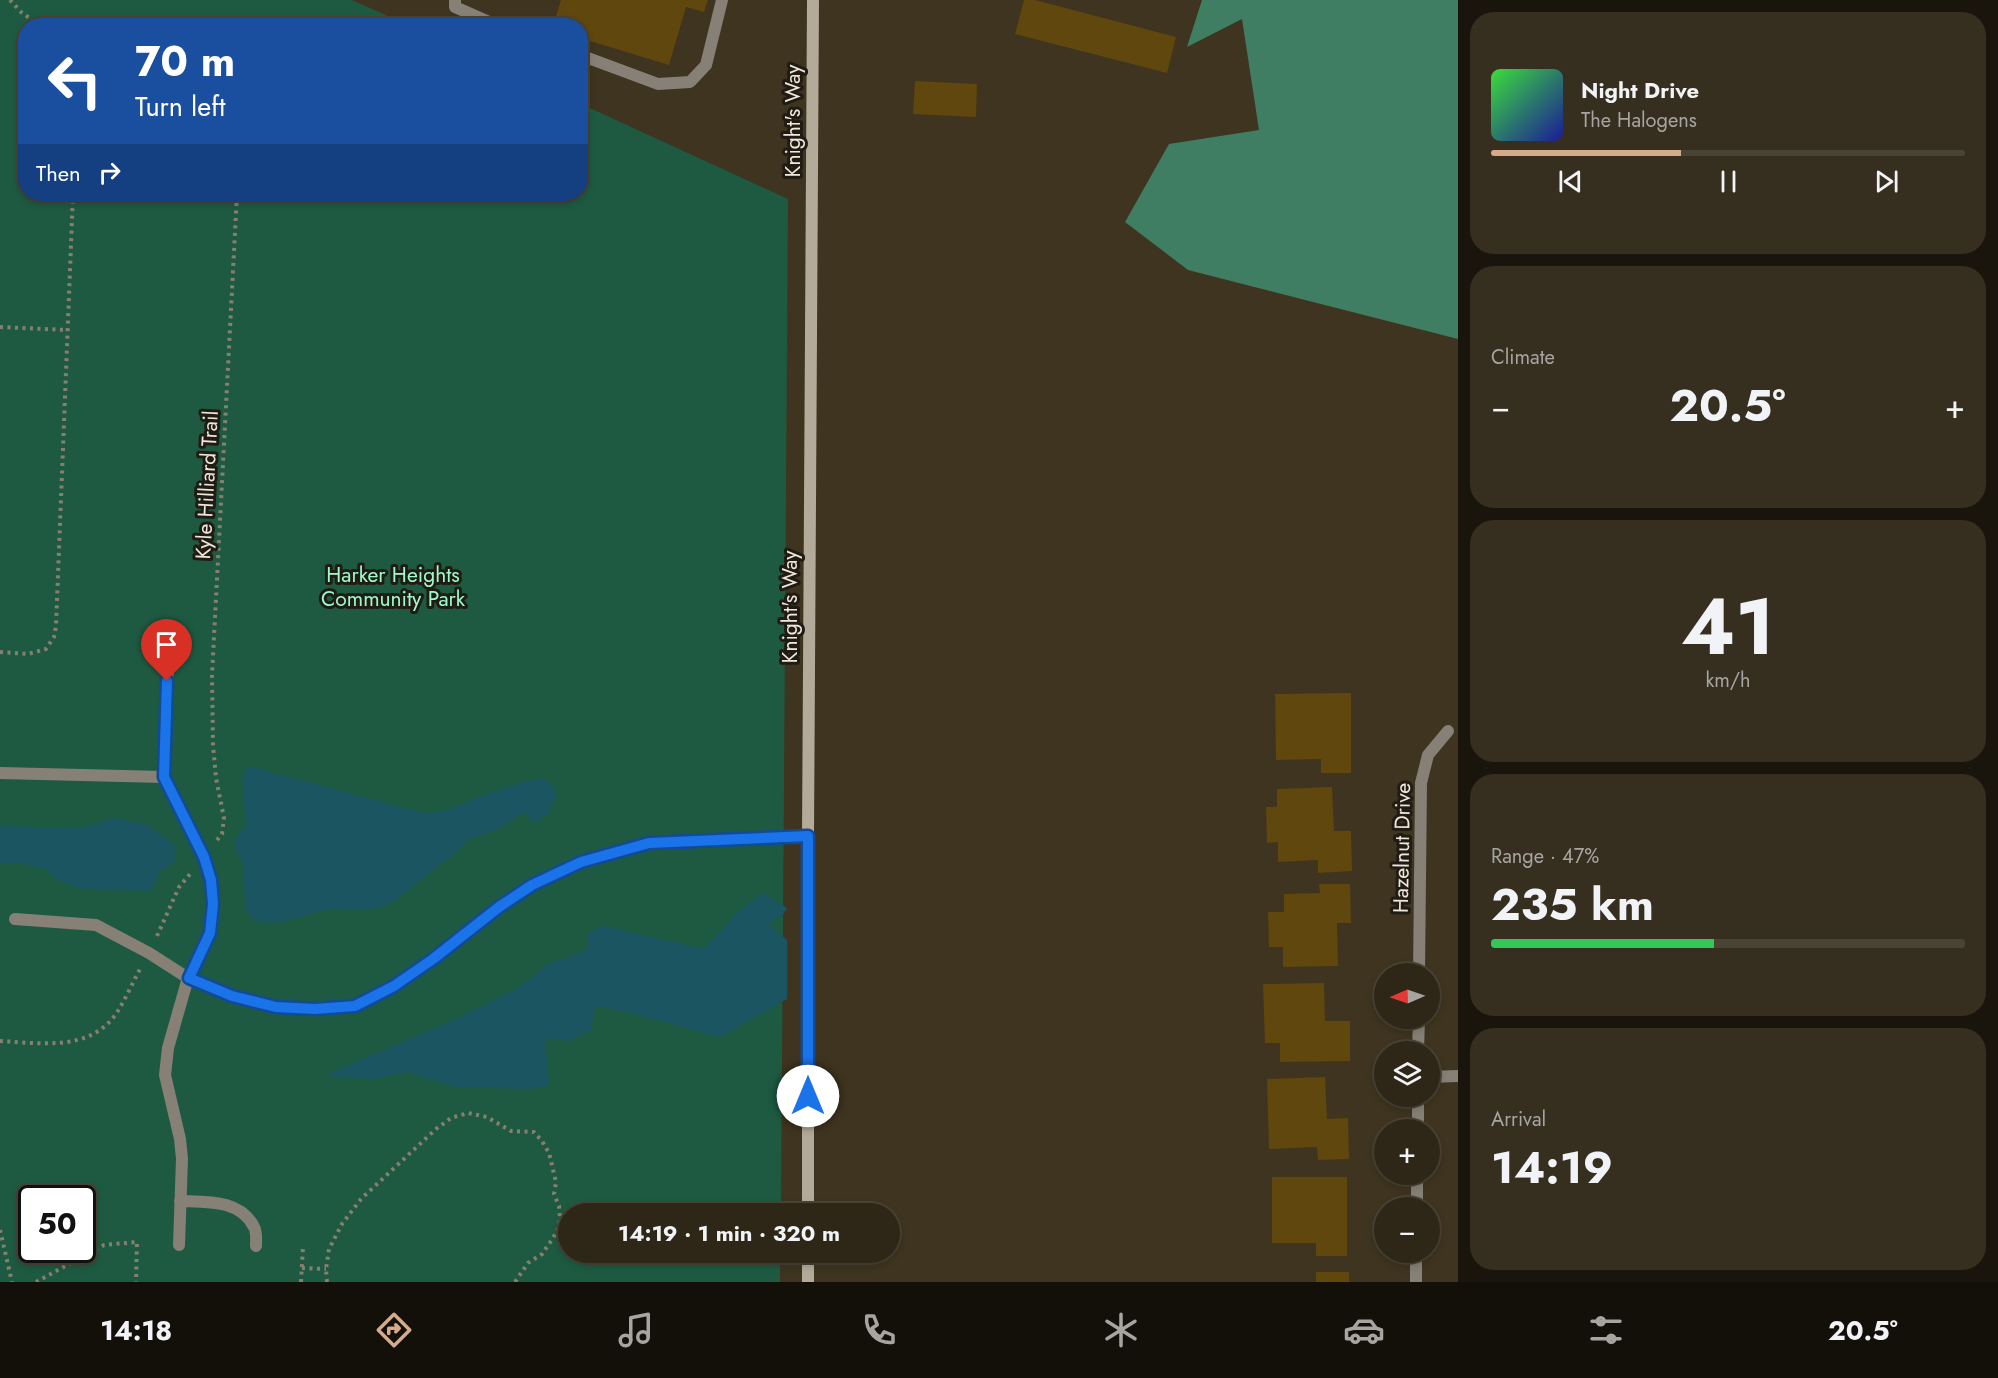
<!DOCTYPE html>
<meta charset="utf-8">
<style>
body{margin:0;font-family:Jost,sans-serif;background:#362f20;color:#f1f3f6;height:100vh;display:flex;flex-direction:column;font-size:22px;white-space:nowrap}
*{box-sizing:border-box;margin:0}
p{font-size:20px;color:#a7a5a1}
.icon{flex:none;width:33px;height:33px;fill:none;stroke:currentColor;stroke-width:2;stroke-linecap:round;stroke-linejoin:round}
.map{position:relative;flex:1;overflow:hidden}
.side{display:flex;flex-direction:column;gap:12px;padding:12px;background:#19150d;width:540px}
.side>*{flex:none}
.top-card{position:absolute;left:18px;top:18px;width:570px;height:183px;border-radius:24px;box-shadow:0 3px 9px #0003,0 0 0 2px #494436;background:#1a4fa0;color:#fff;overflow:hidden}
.needle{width:39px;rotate:268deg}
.fabs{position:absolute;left:1374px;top:963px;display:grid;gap:12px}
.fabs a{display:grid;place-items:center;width:66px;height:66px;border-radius:50%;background:#2e2717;box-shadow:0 3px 9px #0003,0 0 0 2px #494436;font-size:30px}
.speed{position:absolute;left:18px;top:1185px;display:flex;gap:12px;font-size:30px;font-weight:700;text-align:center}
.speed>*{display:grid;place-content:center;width:78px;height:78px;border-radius:50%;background:#2e2717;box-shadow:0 3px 9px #0003,0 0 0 2px #494436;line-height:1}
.speed .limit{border:3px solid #111;border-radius:9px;background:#fff;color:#111}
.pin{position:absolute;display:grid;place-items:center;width:51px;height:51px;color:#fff;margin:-62px -26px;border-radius:50% 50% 50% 0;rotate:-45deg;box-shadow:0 0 6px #0007}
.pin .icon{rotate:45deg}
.me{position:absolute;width:66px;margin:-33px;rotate:0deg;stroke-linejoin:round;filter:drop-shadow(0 0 4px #0008)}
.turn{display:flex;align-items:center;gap:21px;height:126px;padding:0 18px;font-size:27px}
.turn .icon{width:78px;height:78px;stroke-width:2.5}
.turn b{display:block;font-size:42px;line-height:51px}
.then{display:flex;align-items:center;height:57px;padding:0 18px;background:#0003;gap:12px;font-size:22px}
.big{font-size:45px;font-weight:700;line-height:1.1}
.side .tile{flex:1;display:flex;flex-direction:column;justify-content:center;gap:9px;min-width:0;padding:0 21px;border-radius:24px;background:#362f20}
.side .dial{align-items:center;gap:0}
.dial b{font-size:78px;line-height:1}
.song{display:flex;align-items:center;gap:18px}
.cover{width:72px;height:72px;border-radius:9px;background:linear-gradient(135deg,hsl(120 70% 55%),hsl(240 70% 35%))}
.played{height:6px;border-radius:3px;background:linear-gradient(90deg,#d6ab8b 40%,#494436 40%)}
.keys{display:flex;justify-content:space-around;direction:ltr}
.heat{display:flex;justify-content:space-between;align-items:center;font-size:33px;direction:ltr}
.charge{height:9px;border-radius:4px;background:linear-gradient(90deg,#34c759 47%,#494436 0)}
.trip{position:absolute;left:558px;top:1203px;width:342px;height:60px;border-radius:30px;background:#2e2717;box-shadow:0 3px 9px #0003,0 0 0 2px #494436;font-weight:700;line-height:60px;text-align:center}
.dock{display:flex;height:96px;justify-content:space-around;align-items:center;background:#121009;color:#a7a5a1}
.dock .icon{width:42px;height:42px}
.dock .on{color:#d6ab8b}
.dock b{font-size:27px;color:#f1f3f6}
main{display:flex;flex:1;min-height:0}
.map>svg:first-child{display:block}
</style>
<main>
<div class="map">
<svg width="1458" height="1282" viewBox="0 0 1458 1282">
<rect width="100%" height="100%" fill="#3e341f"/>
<path fill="#1e5a42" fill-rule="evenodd" d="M0 0H352L408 25 26 26V194H580L581 104 788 199 781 1213 568 1214V1252L780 1253V1282H0ZM32 1198H82V1250H32Z"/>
<path fill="#407e63" d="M1202 0H1458V339L1188 270 1125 222 1169 144 1259 130 1242 19 1187 47Z"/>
<path fill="#1a5561" d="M248 766 419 812C445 816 464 802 487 794 505 788 523 782 541 778L552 784 557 798 551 805 548 815 534 822 524 813 498 829 467 840 458 851 390 904 372 909 325 910 289 920 271 923 253 920 246 910 242 858 237 854 235 840 246 826 242 778Z
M114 818 145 824 174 844 175 862 160 871 150 891 83 889 55 879 47 869 23 864 0 863V826L83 828Z
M762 893 787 908 783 915 768 924 787 940V999L720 1037 627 1012 595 1006 591 1030 568 1041 545 1038 549 1086 528 1089 456 1087 407 1072 375 1079 324 1076 463 1016 513 991 529 980 547 964 565 959 588 949V933L603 926 704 949 736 914Z"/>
<path fill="#5f470e" d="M561 0H708L704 12 686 7 669 65 580 38V26H553Z
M1024 0H1035L1176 37 1167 73 1015 34Z
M915 81 977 84 976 117 913 114Z
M1351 693V773H1321V759L1276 760 1275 694Z
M1332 787 1334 831H1351L1352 871 1318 873V860L1278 862V842L1267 843 1266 807H1277V789Z
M1319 884H1350L1351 923H1337L1338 966 1283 967V947H1269L1268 912H1284V894L1320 893Z
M1324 983 1325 1021H1350V1061L1280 1062V1043H1265L1263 984Z
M1325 1077 1327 1119 1348 1118 1349 1159 1318 1160 1317 1147 1269 1149 1267 1079Z
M1272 1177H1347V1256H1316V1243H1272Z
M1316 1272H1349V1282H1316Z"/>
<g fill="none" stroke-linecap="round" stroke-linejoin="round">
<path stroke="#88806e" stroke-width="4" stroke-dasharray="3 4.5" stroke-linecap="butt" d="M10 0 22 13 41 26
M0 327 67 330
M0 652 28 654 46 649 54 637 56 626 73 194
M217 840 222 834 224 818 216 778 213 745 212 675 237 194
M157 936 179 887 190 874
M0 1041C40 1043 89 1052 116 1014 125 1000 132 984 140 969
M0 1230 12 1282
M302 1268 326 1269
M36 1282 104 1245 137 1242 136 1282
M301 1282 303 1246
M327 1282 326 1269 329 1249 342 1224 361 1199 436 1129 451 1118 468 1113 487 1117 511 1131 534 1132 542 1141 549 1153 556 1182 554 1194 559 1206 560 1218 559 1227 553 1238 542 1254 528 1263 515 1282"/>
<path stroke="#868076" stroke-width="12" d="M455 0V7L498 26
M580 55 658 84 690 82 706 65 722 0
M168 664 164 777 204 857 211 880 213 904 210 933 188 978 168 1048 165 1075 180 1139 182 1159 179 1245
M0 773 164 777
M15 919 96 925 149 953 188 978 232 996 277 1007 315 1009 355 1006 394 986 433 959 499 907 532 885 581 862 649 843 808 836
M180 1201C206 1202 240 1199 254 1227 257 1232 256 1240 256 1246"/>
<path stroke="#868076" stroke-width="12" d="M1419 974 1421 783 1428 755 1448 731
M1418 1052 1419 1018
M1430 1077 1458 1076
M1418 1130V1096
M1417 1208V1174
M1416 1282V1252"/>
<path stroke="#b3aa9a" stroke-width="12" d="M808 1214V836L813 0
M808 1252V1282"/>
</g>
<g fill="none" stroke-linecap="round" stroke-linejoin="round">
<defs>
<path id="route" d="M167 681 164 777 204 857 211 880 213 904 210 933 189 978 232 996 276 1007 315 1009 355 1006 394 986 433 959 499 907 532 885 581 862 649 843 808 836V1096"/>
</defs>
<use href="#route" stroke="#114b97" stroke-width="15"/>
<use href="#route" stroke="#1a73e8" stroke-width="10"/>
</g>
<g text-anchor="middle" stroke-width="6" stroke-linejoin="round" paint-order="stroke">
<g font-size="21" fill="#eee7db" stroke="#211c13">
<text transform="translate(793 121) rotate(-90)" y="7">Knight's Way</text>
<text transform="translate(207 485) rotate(-87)" y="7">Kyle Hilliard Trail</text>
<text transform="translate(790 607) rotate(-90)" y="7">Knight's Way</text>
<text transform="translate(1402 848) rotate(-89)" y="7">Hazelnut Drive</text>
</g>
<g font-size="21" fill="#9dfacf" stroke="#211c13">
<text x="393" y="582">Harker Heights<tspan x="393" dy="24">Community Park</tspan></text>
</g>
</g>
</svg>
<div class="fabs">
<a><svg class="needle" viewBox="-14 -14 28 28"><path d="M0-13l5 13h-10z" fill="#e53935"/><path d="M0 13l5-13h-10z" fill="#a7a5a1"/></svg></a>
<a><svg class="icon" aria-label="layers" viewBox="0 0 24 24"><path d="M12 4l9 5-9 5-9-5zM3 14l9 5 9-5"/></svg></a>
<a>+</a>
<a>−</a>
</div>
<div class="speed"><div class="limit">50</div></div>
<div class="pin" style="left:167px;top:681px;background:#d93025"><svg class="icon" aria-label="arrive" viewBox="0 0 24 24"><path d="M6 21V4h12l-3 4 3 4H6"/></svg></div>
<svg class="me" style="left:808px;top:1096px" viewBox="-20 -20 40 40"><circle r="19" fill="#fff"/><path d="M0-13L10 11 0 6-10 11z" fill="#1a73e8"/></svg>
<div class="trip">14:19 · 1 min · 320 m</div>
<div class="top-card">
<div class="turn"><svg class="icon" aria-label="left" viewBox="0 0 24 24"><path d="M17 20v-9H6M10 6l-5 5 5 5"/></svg><div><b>70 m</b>Turn left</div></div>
<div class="then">Then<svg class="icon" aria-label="right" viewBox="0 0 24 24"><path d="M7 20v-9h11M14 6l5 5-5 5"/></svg></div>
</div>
</div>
<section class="side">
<div class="tile">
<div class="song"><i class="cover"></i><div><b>Night Drive</b><p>The Halogens</p></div></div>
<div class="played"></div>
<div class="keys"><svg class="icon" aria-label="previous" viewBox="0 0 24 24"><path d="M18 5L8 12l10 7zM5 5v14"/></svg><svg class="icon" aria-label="pause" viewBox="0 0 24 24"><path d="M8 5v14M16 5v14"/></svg><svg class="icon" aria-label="next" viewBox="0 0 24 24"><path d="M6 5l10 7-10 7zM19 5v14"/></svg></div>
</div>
<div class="tile"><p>Climate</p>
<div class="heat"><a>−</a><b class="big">20.5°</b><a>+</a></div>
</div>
<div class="tile dial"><b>41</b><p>km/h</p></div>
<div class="tile"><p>Range · 47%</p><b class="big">235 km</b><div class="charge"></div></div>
<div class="tile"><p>Arrival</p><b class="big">14:19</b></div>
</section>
</main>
<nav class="dock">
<b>14:18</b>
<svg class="icon on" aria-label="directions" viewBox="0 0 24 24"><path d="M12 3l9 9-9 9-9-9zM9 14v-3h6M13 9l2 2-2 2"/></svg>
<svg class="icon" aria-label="music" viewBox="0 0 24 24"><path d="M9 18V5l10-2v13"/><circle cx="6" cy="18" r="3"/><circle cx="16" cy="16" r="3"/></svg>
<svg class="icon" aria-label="phone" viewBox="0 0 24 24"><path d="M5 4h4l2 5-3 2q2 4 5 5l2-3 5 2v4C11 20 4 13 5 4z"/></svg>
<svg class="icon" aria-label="climate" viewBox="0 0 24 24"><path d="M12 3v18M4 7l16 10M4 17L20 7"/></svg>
<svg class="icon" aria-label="car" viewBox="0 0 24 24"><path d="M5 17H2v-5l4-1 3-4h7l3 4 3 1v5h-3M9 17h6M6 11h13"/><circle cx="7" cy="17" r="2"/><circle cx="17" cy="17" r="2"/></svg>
<svg class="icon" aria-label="filters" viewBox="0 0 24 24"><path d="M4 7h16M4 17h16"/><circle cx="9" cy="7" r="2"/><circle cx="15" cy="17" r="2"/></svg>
<b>20.5°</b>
</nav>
